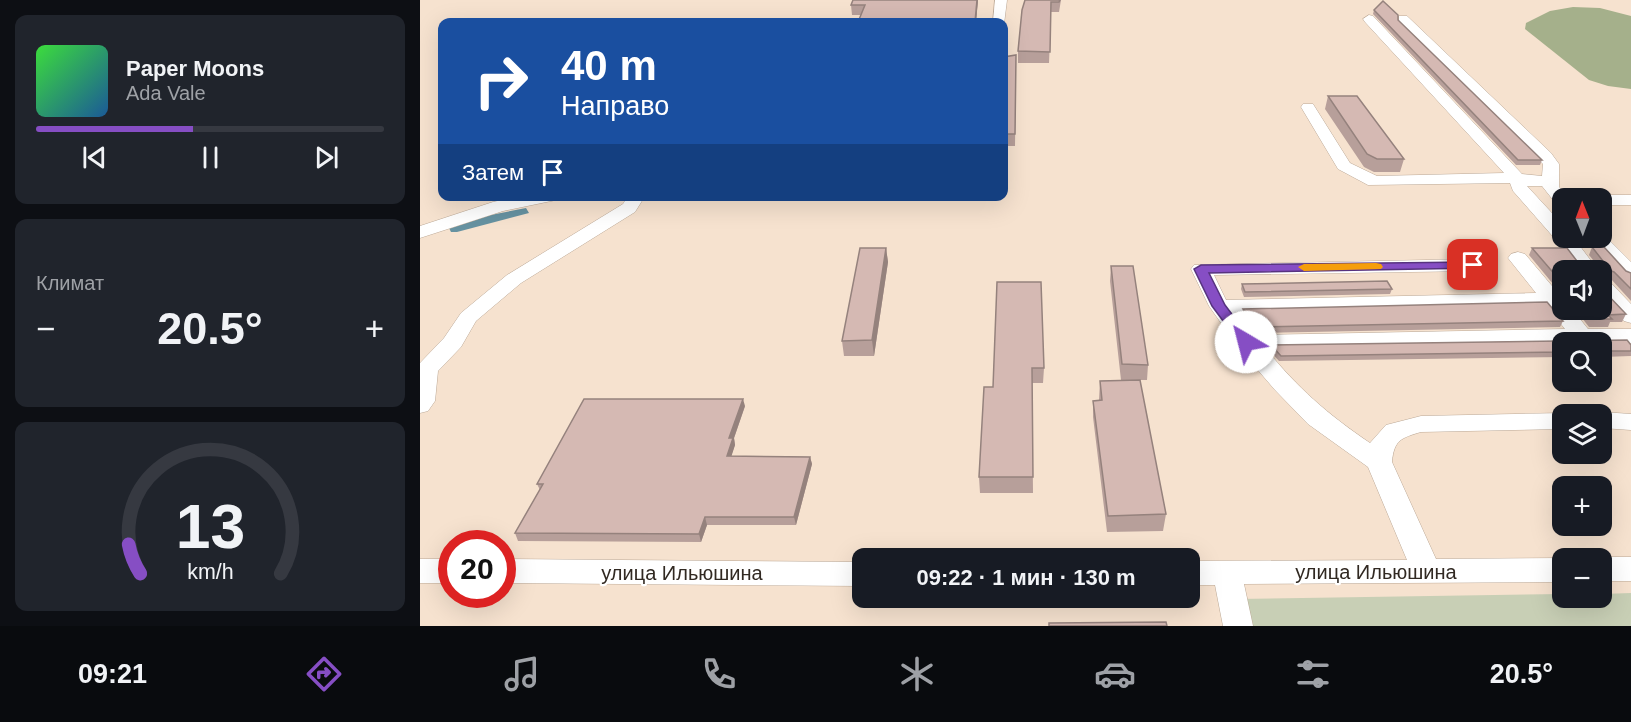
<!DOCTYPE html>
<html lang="ru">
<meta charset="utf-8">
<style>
body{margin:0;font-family:Helvetica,sans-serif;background:#20242c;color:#f1f3f6;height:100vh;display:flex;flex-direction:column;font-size:22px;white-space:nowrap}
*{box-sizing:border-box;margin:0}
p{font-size:20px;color:#9ea1a6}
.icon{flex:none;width:33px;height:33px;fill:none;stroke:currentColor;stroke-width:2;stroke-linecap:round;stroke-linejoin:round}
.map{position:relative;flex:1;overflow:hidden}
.side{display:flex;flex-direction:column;gap:15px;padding:15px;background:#0d0f14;width:420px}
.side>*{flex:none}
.banner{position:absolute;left:18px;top:18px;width:570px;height:183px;border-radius:12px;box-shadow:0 6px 24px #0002;background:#1a4fa0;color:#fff;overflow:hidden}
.needle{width:39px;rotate:359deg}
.tools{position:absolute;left:1132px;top:188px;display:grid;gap:12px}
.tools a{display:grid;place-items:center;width:60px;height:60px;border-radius:12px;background:#171b24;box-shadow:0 6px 24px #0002;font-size:30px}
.speed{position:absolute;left:18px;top:530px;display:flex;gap:12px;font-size:30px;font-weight:700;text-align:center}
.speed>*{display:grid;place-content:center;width:78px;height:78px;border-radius:50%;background:#171b24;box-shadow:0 6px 24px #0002;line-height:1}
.speed .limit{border:9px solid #d22;background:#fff;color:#111}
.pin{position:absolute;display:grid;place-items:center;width:51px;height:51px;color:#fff;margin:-26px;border-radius:12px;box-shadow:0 3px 9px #0006}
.me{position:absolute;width:66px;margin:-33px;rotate:323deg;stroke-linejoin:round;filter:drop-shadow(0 0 4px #0008)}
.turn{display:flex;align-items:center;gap:21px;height:126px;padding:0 24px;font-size:27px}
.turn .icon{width:78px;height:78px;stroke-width:2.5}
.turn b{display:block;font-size:42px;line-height:51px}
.then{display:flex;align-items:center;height:57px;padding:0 24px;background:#0003;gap:12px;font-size:22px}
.big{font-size:45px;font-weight:600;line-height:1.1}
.side .card{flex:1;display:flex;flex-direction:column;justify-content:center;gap:9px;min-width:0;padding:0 21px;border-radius:12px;background:#20242c}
.side .dial{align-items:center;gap:0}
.dial svg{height:156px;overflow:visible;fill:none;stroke:#363941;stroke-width:7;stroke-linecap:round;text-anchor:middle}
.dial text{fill:#f1f3f6;stroke:none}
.song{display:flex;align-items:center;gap:18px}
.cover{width:72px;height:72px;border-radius:9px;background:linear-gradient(135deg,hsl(120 70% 55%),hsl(210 70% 35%))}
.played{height:6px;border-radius:3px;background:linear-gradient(90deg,#864ec4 45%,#363941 45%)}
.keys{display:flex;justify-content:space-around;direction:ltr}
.heat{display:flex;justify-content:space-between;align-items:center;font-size:33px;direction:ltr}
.trip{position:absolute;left:432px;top:548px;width:348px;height:60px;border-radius:12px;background:#171b24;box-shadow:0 6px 24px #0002;font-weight:600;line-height:60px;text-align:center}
.menu{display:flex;height:96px;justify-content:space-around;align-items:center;background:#090b0e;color:#9ea1a6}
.menu .icon{width:42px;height:42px}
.menu .selected{color:#864ec4}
.menu b{font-size:27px;color:#f1f3f6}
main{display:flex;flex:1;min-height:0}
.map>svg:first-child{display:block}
</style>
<main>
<section class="side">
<div class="card">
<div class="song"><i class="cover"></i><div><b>Paper Moons</b><p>Ada Vale</p></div></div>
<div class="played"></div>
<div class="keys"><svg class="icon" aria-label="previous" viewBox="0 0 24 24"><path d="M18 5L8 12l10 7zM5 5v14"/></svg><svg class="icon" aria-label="pause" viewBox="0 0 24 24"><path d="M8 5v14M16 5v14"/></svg><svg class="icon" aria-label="next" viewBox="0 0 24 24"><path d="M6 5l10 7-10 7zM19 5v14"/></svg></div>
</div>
<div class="card"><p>Климат</p>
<div class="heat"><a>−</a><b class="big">20.5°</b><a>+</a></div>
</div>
<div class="card dial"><svg viewBox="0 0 100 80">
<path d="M14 69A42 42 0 1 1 86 69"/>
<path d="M14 69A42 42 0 0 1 8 54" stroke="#864ec4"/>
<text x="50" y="56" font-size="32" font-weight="700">13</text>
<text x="50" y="72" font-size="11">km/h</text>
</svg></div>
</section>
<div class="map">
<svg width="1211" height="626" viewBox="0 0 1211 626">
<rect width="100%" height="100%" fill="#f6e2cf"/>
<path fill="#c8cfb5" d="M1211 593V626H824L817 599 1143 594V597H1182V594Z"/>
<path fill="#a5b08b" d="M1153 7 1180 8 1211 16V89L1188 86 1169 80 1105 29 1106 23 1130 11Z"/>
<path fill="#6692a1" d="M106 208 109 213 37 232H31L29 228 40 221Z"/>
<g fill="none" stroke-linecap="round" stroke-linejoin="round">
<defs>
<path id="minor" d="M575 0H587L584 24 573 22Z
M949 15 953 16 1102 174 1122 176 1123 164 979 22V16H987L1131 153 1139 164V187L1150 198H1143V206L1137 205 1122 186H1107L1143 225V237H1153L1178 270H1157L1136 240 1093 191 1090 183 948 185 918 169 881 107 883 104H893L930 163 957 176 1084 173 945 22 943 19Z
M1182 195H1211V205H1182V198H1175Z
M101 196H138L136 200 83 211 0 238V226L73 202Z
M208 196H225L215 212 101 283 56 321 41 347 18 371 15 401 8 411 0 413V363L24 338 41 313 87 275 203 204Z
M1182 233 1211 262V279L1204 277 1168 237H1182Z
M1098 252 1105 254 1143 299V309H1152L1168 329H1211V343L845 348C879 389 906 413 950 443L966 425 1001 416 1143 413 1148 414H1143V429L1001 432C981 438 974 440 972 462L1016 559 1143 558V582L824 584 833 626H803L795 585H770V561L987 560 948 467 888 424 855 390 818 347 789 306 771 269 774 265 1054 259 1061 261 1064 265 1061 269 1054 271 794 275 806 300 1116 293 1088 258 1091 254ZM1126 305 1145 329 834 335 815 312Z
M1182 279 1189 281 1211 304V323L1204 321 1182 297Z
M1182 412 1211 414V430L1182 428V414H1174Z
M1182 557H1211V581H1182V558H1180Z
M0 559H32V583H0Z
M82 559 442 562V586L82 583Z"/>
</defs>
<use href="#minor" stroke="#bca997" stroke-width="1"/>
<use href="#minor" fill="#fff" fill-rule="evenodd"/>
</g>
<path fill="#b79f9a" d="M558 0 556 22H438L441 15H432L431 5Z
M605 0H641L639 12H631L629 63H598V51Z
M954 10 978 20 1122 160 1120 165H1096L953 14Z
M584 57 596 66 595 146H584Z
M908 96 984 159 980 172H954L944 167 905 109Z
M1172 247 1206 271 1211 273V301L1191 279 1183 277 1184 291 1206 314 1202 322H1190L1188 327H1169L1155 309H1182L1143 270V296L1109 255 1112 248 1160 265H1177L1169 255Z
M466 248 468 262 454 356H424L422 341Z
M691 266 728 365 727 380H720L746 514 743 531 687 532 673 417V401L679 400 680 381 701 380 690 281Z
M577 282 624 368 623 383H612L613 493H560L559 477 573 387Z
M822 284 972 289 970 294 824 297 821 289Z
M823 309 1143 321 1140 327 835 333 822 314Z
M1207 340 1211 345V356L1182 357V342H1143V357L859 361 850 351 851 345Z
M325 406 314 438 315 445 311 456 390 457 392 464 376 525H287L281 542 98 541 95 533 120 490 117 484Z"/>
<path fill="#95827d" d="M557 0H558L556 22H555Z
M466 248 468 262 454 356 452 340Z
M323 399 325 406 314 438 315 445 309 464 307 456 309 438Z
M390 457 392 464 376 525 374 517Z
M285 517 287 525 281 542 279 534Z"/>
<path fill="#d5b9b3" stroke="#95827d" stroke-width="1.5" d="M433 0H557L555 22H438L445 5H431Z
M605 0H640L639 2H631L630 52 598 51 602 10Z
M963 1 978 15V20L1122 160H1098L954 10Z
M596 55 595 134H584V57Z
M908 96H937L984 159H957L947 154Z
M1172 247H1184L1206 271 1211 273V289L1194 272 1186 269 1183 271 1184 291 1206 314 1188 315 1192 319H1173L1164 309H1182V270H1143V284L1112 248H1147L1160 265H1181L1183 261Z
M440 248H466L452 340 422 341Z
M691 266H713L728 365 702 364Z
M967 281 972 289 825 292 822 284Z
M577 282H621L624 368H612L613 477H559L564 387H573Z
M1127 302 1143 321 836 327 823 309Z
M1207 340 1211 345V351H1182V342H1143V352L861 356 851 345Z
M720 380 746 514 688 516 673 401 682 400 680 381Z
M164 399H323L309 438H313L307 456 390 457 374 517H285L279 534 95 533 123 484H117Z
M746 622 747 626H629V623Z"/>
<path fill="#864ec4" stroke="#57337f" stroke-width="1.5" d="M1053 262 1058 263 1060 265 1058 268 789 273 805 305 833 342 826 346 821 345 792 306 774 269 781 265Z"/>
<path fill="#f59e0b" d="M956 263 961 264 963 267 961 269 884 271 878 267 884 264Z"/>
<g text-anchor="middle" stroke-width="4.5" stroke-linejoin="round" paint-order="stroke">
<g font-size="20" fill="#312922" stroke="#fff">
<text x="956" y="579">улица Ильюшина</text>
<text x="262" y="580">улица Ильюшина</text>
</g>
</g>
</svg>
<div class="tools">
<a><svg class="needle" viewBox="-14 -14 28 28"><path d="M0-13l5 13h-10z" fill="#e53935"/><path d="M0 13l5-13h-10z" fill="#9ea1a6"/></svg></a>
<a><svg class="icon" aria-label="sound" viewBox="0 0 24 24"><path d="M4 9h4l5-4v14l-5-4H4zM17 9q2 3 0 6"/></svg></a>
<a><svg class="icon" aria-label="search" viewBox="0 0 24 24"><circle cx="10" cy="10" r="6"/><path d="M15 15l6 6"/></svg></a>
<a><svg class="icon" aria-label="layers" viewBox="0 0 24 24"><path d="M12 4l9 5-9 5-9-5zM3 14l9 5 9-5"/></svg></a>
<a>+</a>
<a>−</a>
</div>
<div class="speed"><div class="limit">20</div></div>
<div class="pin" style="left:1053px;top:265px;background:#d93025"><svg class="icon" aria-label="arrive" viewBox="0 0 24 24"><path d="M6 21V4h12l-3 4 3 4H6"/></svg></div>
<svg class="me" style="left:826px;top:342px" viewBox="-20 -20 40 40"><circle r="19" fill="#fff"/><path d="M0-13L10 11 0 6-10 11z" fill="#864ec4"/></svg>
<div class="trip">09:22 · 1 мин · 130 m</div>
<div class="banner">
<div class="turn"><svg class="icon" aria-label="right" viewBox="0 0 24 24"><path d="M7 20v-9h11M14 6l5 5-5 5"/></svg><div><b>40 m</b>Направо</div></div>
<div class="then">Затем<svg class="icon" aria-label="arrive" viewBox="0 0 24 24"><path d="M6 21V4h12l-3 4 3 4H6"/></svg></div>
</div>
</div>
</main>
<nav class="menu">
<b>09:21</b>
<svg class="icon selected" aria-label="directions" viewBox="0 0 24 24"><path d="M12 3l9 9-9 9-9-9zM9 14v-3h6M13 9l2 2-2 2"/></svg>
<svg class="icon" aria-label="music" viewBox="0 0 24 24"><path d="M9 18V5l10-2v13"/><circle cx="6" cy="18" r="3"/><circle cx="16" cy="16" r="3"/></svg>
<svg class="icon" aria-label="phone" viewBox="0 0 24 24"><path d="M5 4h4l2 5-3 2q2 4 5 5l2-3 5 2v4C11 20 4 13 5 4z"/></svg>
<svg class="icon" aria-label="climate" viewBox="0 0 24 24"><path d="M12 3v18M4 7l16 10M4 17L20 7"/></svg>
<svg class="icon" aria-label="car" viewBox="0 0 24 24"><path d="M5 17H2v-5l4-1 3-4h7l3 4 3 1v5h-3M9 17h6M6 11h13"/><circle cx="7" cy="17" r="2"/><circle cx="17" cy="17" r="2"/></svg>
<svg class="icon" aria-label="filters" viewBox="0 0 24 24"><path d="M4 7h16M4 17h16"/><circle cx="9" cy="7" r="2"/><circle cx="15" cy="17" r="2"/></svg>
<b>20.5°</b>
</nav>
